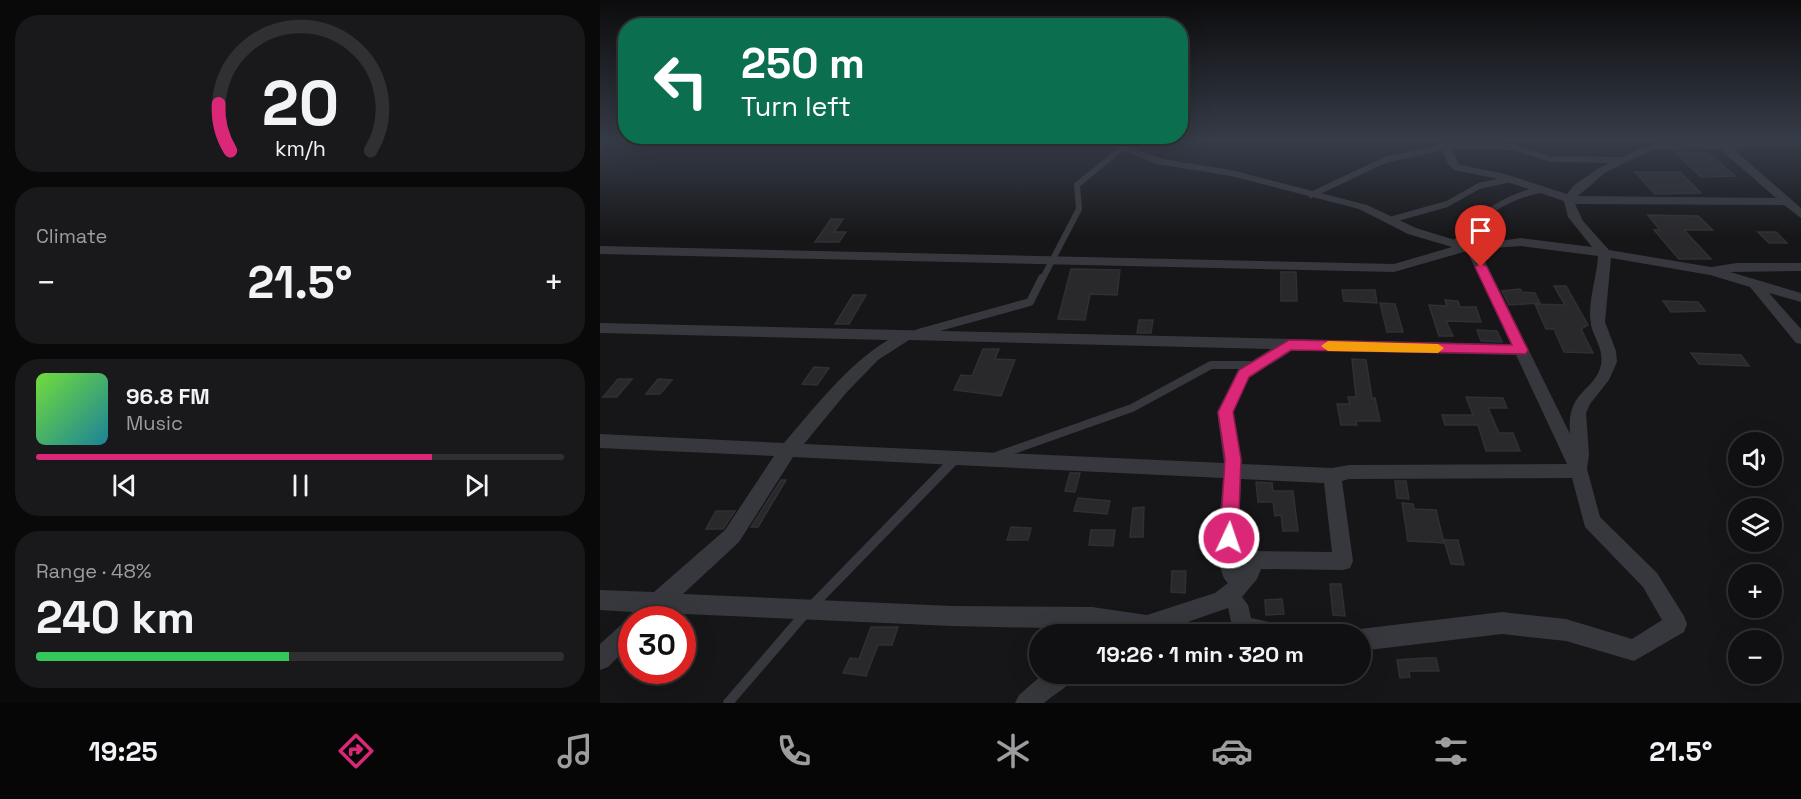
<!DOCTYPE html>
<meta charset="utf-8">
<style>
body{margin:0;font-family:"Space Grotesk",sans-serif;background:#19191b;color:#f1f3f6;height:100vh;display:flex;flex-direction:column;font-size:22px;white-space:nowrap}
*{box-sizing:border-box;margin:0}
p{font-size:20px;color:#9c9d9f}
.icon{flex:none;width:33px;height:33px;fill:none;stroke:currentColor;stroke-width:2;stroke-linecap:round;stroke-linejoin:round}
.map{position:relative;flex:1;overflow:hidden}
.drawer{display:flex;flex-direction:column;gap:15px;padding:15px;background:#09090a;width:600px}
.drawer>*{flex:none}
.guide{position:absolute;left:18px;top:18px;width:570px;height:126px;border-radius:24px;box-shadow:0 6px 24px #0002,0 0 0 2px #303032;background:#0b6e4f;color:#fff;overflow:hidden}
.controls{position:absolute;left:1128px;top:432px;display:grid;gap:12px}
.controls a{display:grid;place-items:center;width:54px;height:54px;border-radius:50%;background:#101012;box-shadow:0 6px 24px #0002,0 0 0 2px #303032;font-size:30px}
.speed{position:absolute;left:18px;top:606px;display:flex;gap:12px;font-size:30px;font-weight:700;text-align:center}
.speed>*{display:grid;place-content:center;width:78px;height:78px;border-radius:50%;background:#101012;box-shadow:0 6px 24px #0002,0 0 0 2px #303032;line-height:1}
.speed .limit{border:9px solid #d22;background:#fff;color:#111}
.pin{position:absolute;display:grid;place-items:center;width:51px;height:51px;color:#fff;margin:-62px -26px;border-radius:50% 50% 50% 0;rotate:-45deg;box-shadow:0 0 6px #0007}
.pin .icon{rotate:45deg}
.me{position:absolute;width:66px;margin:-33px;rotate:3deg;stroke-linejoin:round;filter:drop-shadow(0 0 4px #0008)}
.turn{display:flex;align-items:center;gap:21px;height:126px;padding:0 24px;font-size:27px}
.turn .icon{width:78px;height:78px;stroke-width:2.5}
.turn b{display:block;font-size:42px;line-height:51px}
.big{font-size:45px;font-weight:700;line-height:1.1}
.drawer .widget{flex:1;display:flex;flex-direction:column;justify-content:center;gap:9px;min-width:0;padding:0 21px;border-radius:24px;background:#19191b}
.drawer .dial{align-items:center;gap:0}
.dial svg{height:156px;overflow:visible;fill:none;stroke:#303032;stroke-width:7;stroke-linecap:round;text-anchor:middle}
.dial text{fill:#f1f3f6;stroke:none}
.song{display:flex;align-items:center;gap:18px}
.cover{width:72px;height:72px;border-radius:9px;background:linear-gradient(135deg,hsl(100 70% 55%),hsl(190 70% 35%))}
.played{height:6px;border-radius:3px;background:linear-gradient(90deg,#db2777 75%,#303032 75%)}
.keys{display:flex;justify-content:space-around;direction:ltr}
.heat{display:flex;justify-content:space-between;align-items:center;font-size:33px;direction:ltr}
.charge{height:9px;border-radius:4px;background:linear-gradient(90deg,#34c759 48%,#303032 0)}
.trip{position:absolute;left:429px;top:624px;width:342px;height:60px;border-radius:30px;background:#101012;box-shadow:0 6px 24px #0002,0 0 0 2px #303032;font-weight:700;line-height:60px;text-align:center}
.dock{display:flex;height:96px;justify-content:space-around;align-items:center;background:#060607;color:#9c9d9f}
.dock .icon{width:42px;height:42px}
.dock .on{color:#db2777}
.dock b{font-size:27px;color:#f1f3f6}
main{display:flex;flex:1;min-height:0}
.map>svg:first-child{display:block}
</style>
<main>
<section class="drawer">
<div class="widget dial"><svg viewBox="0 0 100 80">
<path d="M14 69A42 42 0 1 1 86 69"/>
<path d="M14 69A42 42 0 0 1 8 45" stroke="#db2777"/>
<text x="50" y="56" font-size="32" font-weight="700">20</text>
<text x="50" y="72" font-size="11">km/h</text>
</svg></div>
<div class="widget"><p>Climate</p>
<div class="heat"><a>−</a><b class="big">21.5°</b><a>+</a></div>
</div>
<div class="widget">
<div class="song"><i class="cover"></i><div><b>96.8 FM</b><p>Music</p></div></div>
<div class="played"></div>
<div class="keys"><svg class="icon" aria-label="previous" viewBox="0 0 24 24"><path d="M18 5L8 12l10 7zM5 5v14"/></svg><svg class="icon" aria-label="pause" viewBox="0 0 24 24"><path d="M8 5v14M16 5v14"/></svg><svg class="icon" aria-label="next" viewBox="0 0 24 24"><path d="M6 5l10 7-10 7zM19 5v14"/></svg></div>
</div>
<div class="widget"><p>Range · 48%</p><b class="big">240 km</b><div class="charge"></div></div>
</section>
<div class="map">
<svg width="1201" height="703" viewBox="0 0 1201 703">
<rect width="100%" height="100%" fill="#161618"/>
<path fill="#29292c" stroke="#303034" stroke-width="1.5" d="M1075 152H1107L1135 176 1101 177Z
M1035 172H1080L1101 193 1055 194Z
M1048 215 1098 216 1113 230H1084L1111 259H1079L1054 230H1060Z
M231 219H243L234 232H246L239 242H215Z
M1158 232H1176L1187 243H1169Z
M471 269 520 270 517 295 490 294 485 320 458 319Z
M681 272H696L697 301H681Z
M954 286H966L988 325 981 329 993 353 964 352 954 329H946L935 304 965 305Z
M920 289 922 292 935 293 940 303 909 305 902 291Z
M742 290H775L777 303 744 301Z
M253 295H266L249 324H235Z
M845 300 858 301 860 307H876L881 322 846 321 853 336H839L829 305 847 306Z
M1063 301 1098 302 1105 311 1071 312Z
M780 303 795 304 803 332H787Z
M539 320H553L551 333H537Z
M877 330 897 331 902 342 881 341Z
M383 349H399L395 359 415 360 401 396 354 390 361 375 372 376Z
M1091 353 1141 355 1149 366 1099 364Z
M752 359 766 360 772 398H775L780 421H756L757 425H741L737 404H750L748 397H756Z
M214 367 229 368 217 385 202 384Z
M18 379H32L17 397H3Z
M58 379 72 380 60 394H46Z
M866 397 903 398 907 408H888L899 433H913L920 451H886L878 425H845L842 415H873Z
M470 473H480L475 492 465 491Z
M181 480H186L158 527H151Z
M795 481H806L809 499 797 498Z
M656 482 672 483 673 491H693L698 531H683L681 515 675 516 673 502H658Z
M478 498 510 501 507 514 474 511Z
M802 503 813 504 814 509 836 510 844 543 808 541Z
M544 507 543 537H530L533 508Z
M116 511H135L123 529H106Z
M411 527 431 528 428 540H407Z
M491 530H515L513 546 489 545Z
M844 540H858L864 565 851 564Z
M572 571H586L585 593 571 592Z
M730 584H741L745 616 733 615Z
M682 599 684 614 666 615 665 600Z
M271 627H298L292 645H278L266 676 243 673 250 658 259 659Z
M826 658H836L839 671H809L810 677 800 678 797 660Z"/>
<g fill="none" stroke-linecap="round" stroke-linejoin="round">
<path stroke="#37383d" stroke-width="6" d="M711 195 785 160 847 146 914 147 950 159 1020 160
M790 220 847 204 879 186 911 179
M854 244C880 215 904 197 943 189
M442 280 479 209 477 185 522 148"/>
<path stroke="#37383d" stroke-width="8" d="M318 333 430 302 442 278
M396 456 532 408 611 365H655
M351 463 355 459"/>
<path stroke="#37383d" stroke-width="10" d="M128 703 208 610 353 461"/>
<path fill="#37383d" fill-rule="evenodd" d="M496 140H510L563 159 631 170 767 205 816 228 855 240 892 242 921 238 992 247 968 217 964 201 899 179 854 170 848 164 839 140H849L858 163 861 165 905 174 967 194 974 185 999 168 1051 144 1201 141V147L1132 148 1201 208V218L1184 205 975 204 983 221 1009 250 1111 267 1137 263H1201V271L1130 272 1201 293V302L1169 293 1201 329V344L1196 343 1150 287 1110 275 1011 258 1005 322 1016 351 1017 362 1009 380 990 404 986 413 989 454 987 469 1000 517 1057 573 1084 616 1087 624 1084 632 1034 661 966 641 902 634 760 651V634H751L760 629 902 612 966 619 1032 639 1062 620 1043 587 985 527 972 478 749 479 742 481 753 561 750 568 743 570 661 569 657 579 642 597 648 605 651 618 687 626 690 634H634L628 608 553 634H532L492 629 352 626 62 613 55 620H32V643L8 667 0 670V644L30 617 33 612 0 610V590L54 592 125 530 174 456 0 448V434L184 443C216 406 246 366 288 340L0 333V323L911 344 867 251 794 272 0 254V246L794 264 852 247 808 234 759 209 631 176 557 164ZM1120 149 1176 198 978 196 1006 172 1052 150ZM921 246 998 256C997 278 987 302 991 325 994 338 1004 350 1001 365 994 393 966 390 970 434L879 249ZM309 340 671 349 638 370 617 412 624 463 204 444 246 393 278 360ZM693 350 916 355 967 464 749 465 732 468 642 464 633 412 649 378ZM193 457 623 478C622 501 611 569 628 583L615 593 547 615 492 607 352 606 83 594 139 542ZM641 479 724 483 732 552 655 551 648 553 641 568 638 556Z
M443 674H476C471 686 454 694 444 703H415L419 695Z"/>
</g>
<linearGradient id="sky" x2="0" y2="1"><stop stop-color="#0c0c0d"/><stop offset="0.59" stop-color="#363c48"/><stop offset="1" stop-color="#363c48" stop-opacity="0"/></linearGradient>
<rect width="1201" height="238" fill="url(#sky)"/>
<path fill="#db2777" stroke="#8e194d" stroke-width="1.5" d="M881 263 887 267 928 350 926 354 691 350 649 377 633 412 641 459 638 538 635 544 629 546 623 544 620 538 625 459 618 412 639 370 689 340 912 345 875 267Z"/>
<path fill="#f59e0b" d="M728 341 838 344 844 348 838 353 728 351 721 346Z"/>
</svg>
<div class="controls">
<a><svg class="icon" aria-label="sound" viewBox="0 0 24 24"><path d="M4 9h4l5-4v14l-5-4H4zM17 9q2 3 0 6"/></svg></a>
<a><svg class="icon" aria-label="layers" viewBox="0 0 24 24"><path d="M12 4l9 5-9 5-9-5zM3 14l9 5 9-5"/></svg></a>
<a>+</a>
<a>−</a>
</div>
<div class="speed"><div class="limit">30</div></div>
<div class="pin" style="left:881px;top:267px;background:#d93025"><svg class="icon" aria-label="arrive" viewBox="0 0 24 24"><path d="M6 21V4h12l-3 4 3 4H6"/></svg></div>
<svg class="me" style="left:629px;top:538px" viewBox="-20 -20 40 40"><circle r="17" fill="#db2777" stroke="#fff" stroke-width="3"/><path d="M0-11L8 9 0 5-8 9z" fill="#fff"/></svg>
<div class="trip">19:26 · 1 min · 320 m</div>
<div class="guide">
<div class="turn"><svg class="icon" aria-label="left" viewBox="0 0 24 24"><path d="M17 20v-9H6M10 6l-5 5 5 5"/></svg><div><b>250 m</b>Turn left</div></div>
</div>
</div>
</main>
<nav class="dock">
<b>19:25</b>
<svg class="icon on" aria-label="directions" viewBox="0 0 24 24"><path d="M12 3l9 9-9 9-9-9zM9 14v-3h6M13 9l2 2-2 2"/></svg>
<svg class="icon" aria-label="music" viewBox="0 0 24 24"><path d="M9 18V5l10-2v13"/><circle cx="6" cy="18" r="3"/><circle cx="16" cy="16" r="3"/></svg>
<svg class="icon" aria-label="phone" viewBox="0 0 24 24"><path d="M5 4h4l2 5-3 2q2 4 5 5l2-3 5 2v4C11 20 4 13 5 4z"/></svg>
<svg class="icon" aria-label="climate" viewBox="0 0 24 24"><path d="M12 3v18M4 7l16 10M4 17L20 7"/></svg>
<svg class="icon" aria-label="car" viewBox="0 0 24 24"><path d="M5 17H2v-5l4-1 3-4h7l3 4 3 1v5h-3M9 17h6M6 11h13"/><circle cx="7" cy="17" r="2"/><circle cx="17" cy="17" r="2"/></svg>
<svg class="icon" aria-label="filters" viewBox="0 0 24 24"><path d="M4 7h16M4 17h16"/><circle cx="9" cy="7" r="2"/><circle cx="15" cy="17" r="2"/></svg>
<b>21.5°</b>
</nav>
